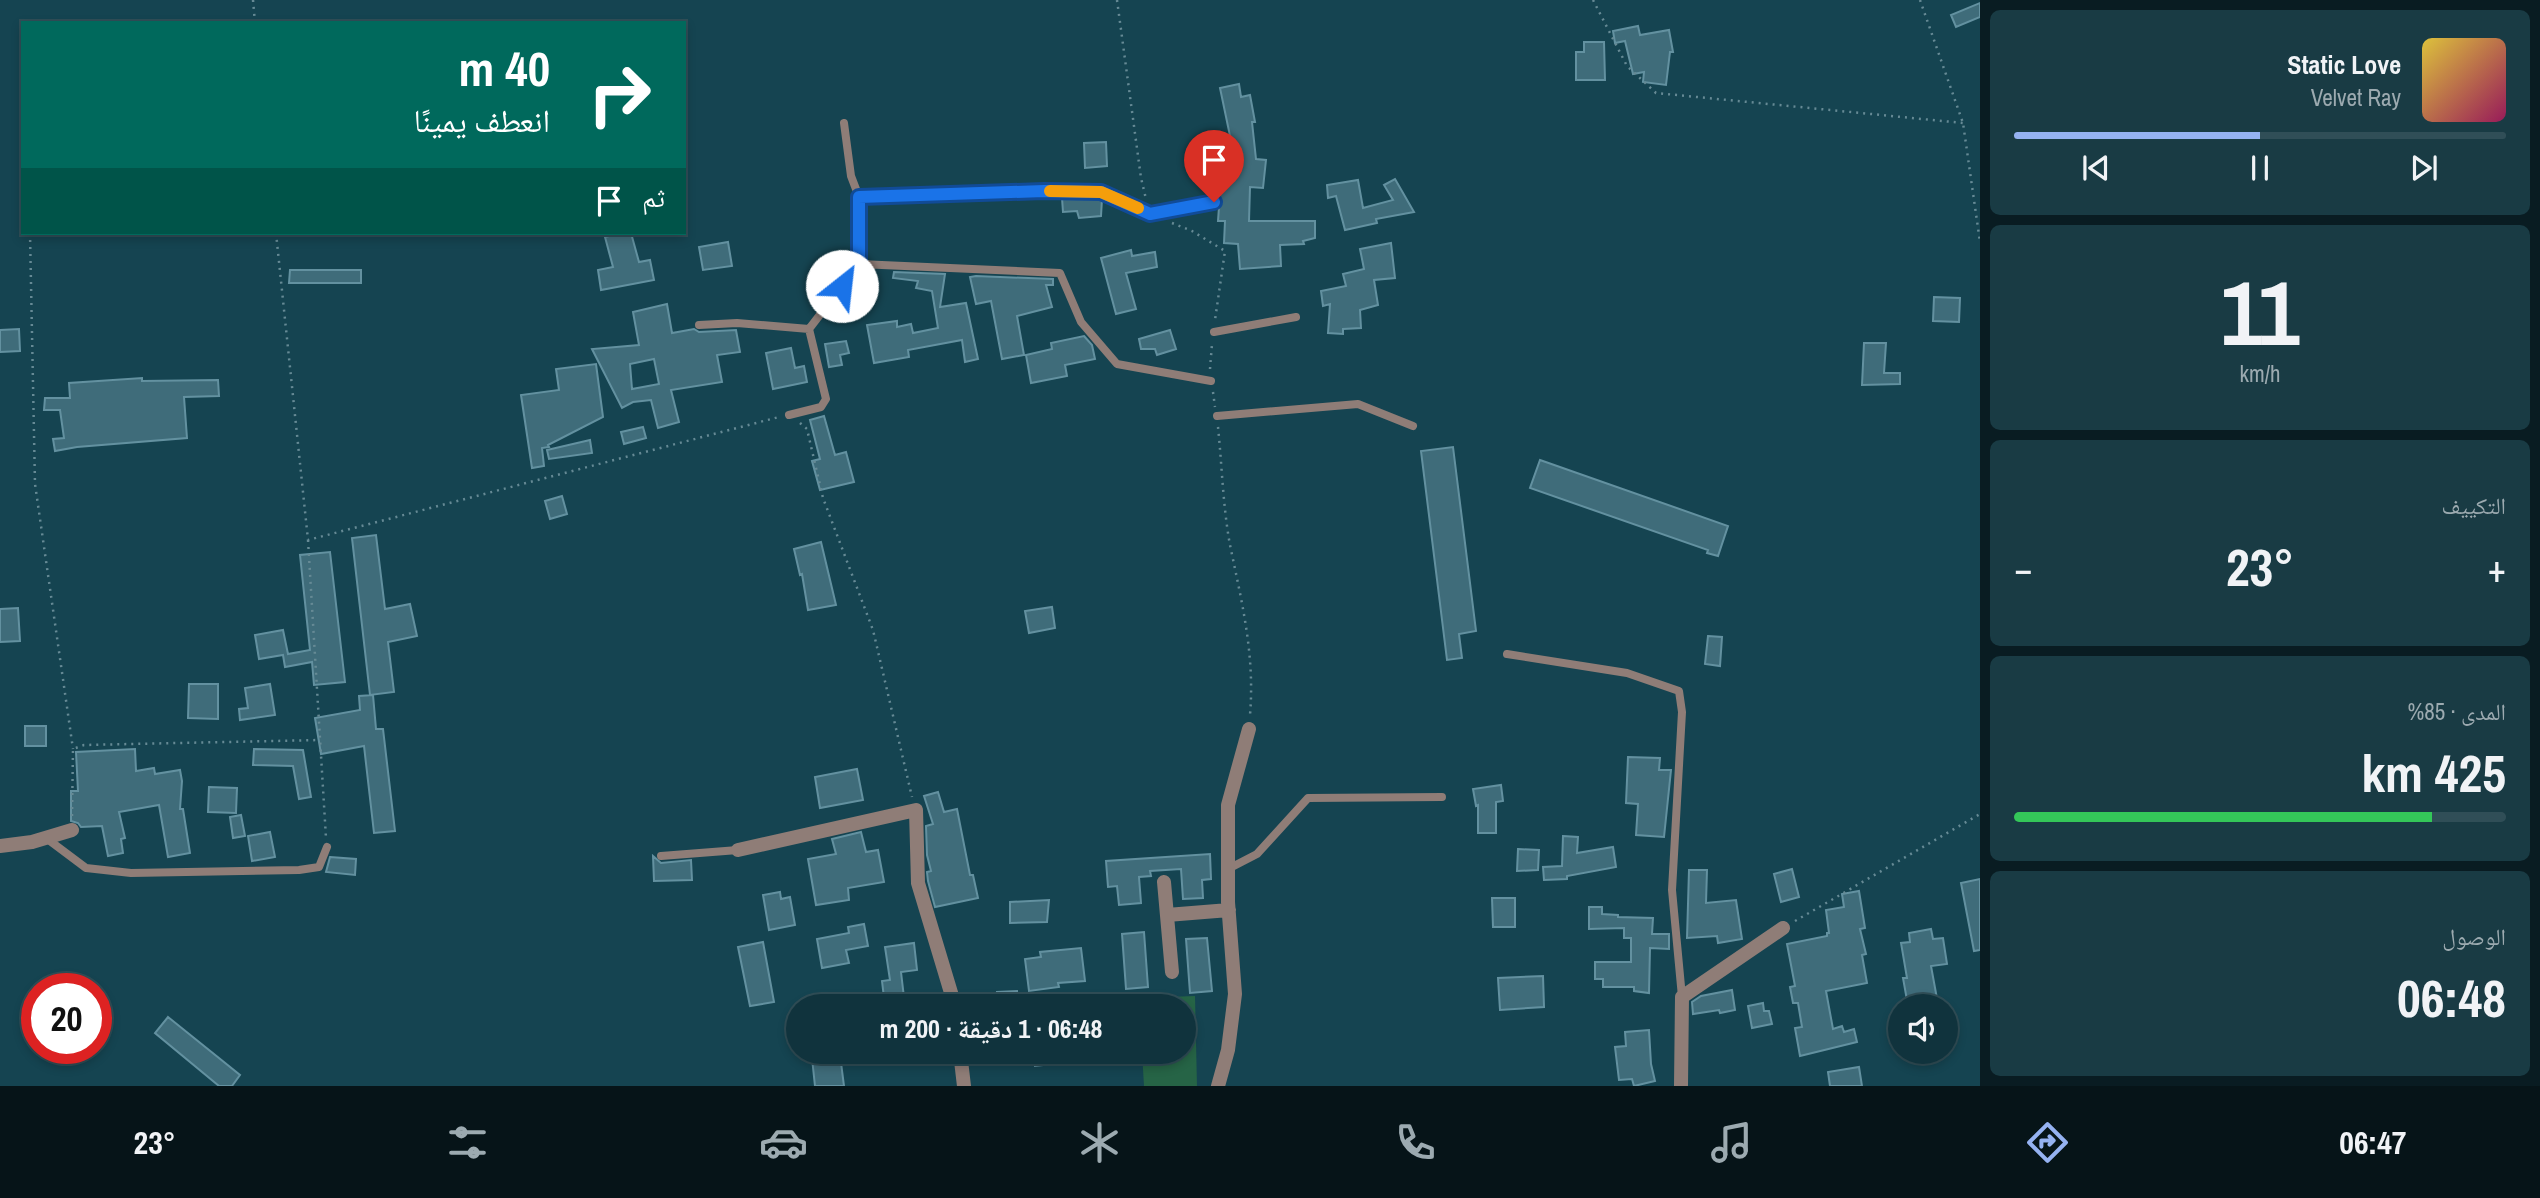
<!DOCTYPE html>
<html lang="ar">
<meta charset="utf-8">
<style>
body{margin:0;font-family:"Archivo Narrow","Noto Naskh Arabic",sans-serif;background:#193b44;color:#f1f3f6;direction:rtl;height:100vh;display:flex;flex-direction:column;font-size:26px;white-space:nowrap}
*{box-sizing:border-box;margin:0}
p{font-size:23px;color:#9caab0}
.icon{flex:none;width:38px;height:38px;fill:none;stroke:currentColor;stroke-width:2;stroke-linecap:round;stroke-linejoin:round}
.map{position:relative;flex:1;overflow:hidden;direction:ltr}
.panel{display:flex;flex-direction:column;gap:10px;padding:10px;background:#091c22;width:560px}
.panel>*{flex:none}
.guide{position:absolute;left:21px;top:21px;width:665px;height:214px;border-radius:0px;box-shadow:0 4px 10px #0003,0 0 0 2px #304e57;direction:rtl;background:#00695c;color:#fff;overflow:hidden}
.tools{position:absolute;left:1888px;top:994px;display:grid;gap:14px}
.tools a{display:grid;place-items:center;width:70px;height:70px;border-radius:50%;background:#10333d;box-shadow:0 4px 10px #0003,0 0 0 2px #304e57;font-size:35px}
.speed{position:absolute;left:21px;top:973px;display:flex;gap:14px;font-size:35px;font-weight:700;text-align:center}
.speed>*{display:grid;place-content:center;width:91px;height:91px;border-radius:50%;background:#10333d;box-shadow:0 4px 10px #0003,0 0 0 2px #304e57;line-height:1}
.speed .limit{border:10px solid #d22;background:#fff;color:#111}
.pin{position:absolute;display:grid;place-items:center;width:60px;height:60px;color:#fff;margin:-72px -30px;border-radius:50% 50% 50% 0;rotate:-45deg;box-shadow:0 0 7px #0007}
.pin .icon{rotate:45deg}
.me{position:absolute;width:77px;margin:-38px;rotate:29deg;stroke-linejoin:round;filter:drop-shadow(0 0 5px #0008)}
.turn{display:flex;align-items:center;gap:24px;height:147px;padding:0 21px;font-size:32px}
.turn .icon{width:91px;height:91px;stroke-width:2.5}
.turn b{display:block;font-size:49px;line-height:60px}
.then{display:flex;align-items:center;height:66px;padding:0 21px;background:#0003;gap:14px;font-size:26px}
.big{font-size:52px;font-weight:800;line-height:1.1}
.panel .card{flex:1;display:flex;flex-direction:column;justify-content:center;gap:10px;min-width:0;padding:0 24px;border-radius:10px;background:#193b44}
.panel .dial{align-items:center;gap:0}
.dial b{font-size:91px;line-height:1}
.song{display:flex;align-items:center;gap:21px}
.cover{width:84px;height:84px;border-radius:10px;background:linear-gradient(135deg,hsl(50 70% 55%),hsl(330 70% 35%))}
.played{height:7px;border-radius:4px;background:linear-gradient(90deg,#95b2f1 50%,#304e57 50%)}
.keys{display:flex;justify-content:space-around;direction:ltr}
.heat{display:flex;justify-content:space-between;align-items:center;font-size:38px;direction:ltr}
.charge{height:10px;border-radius:5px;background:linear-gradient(90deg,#34c759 85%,#304e57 0)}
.trip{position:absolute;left:786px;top:994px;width:410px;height:70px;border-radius:35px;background:#10333d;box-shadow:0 4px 10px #0003,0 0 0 2px #304e57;font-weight:800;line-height:70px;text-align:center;direction:rtl}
.menu{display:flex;height:112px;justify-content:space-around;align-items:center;background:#061418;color:#9caab0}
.menu .icon{width:49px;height:49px}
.menu .on{color:#95b2f1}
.menu b{font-size:32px;color:#f1f3f6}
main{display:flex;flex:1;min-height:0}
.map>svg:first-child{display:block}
</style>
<main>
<section class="panel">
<div class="card">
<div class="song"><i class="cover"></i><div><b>Static Love</b><p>Velvet Ray</p></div></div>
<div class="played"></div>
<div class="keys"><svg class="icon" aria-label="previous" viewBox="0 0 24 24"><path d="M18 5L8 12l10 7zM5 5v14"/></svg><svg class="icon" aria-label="pause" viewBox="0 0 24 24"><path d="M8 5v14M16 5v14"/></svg><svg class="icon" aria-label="next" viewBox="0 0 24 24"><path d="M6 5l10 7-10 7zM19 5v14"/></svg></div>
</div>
<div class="card dial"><b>11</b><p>km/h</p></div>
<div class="card"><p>التكييف</p>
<div class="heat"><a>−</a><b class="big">23°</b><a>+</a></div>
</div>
<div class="card"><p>المدى · 85%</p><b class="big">425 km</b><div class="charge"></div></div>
<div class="card"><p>الوصول</p><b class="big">06:48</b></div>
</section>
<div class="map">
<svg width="1980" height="1086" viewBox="0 0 1980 1086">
<rect width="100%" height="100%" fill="#154451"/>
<path fill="#266446" d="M1195 996 1197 1086H1144L1142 1052H1183V1006H1141V998Z"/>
<path fill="#3f6c7a" stroke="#6391a0" stroke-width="2" fill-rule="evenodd" d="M1980 3V17L1956 27 1951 15Z
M1638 26 1640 35 1669 30 1673 52H1670L1666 85 1643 82 1644 72 1633 74 1625 41 1615 43 1613 31Z
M1584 42H1604L1605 80H1576V52H1584Z
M1239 84 1241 97 1250 95 1255 122H1252L1256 159 1266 160 1263 188 1250 187 1249 221H1315V238L1303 241 1304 244 1280 245 1281 266 1240 269 1238 244 1224 243 1225 221H1218L1221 179 1210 178 1211 165 1233 166 1230 136 1220 88Z
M1106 142 1107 166 1085 168 1084 143Z
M1395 179 1414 212 1376 219 1377 223 1345 230 1336 196 1328 198 1327 185 1358 180 1363 208 1393 200 1384 185Z
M1062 198 1102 199 1101 216 1079 218 1077 211 1063 212Z
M621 233H631L639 262 650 260 654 280 601 290 598 270 613 267 605 237Z
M728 242 732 266 703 270 699 247Z
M1391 243 1395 278 1374 280 1378 305 1360 310 1361 328 1343 329V334L1328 333 1330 304 1323 306 1321 291 1346 286 1343 274 1364 269 1360 249Z
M1131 250 1132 256 1155 252 1157 267 1126 273 1136 309 1116 314 1101 258Z
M290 270H361V283H289Z
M894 272 945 274 940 307 966 303 978 359 965 362 962 340 908 350 909 357 874 363 867 325 897 321V327L911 324 913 333 938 328 932 291 916 288 918 281 893 278Z
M976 276 1053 279V285H1046L1052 307 1017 316 1024 355 1002 359 991 301 976 304 970 277Z
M1934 297 1960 298 1959 322 1933 321Z
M667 304 672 333 694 329 699 332 736 330 740 352 717 355 722 382 671 390 679 422 658 428 651 400 633 402 622 408 592 349 639 345 633 312ZM654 359 659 384 632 389 630 364Z
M19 329 20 351 0 352V330Z
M1170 330 1176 349 1157 355 1155 349H1141L1139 339Z
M1084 336 1092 345 1095 359 1065 365 1067 376 1031 383 1026 355 1052 349 1051 343Z
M846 341 849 353 840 355 842 365 829 367 825 344Z
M1864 343H1886L1884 373H1900V384L1862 385Z
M791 348 795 368 804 366 807 382 773 389 766 353Z
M596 364 603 417 548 445 549 447 542 448 544 466 532 468 521 395 559 390 556 369Z
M142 378V381L218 380 219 396 184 397 187 438 77 447 55 451 53 439 64 438 60 410H44L45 398H70L69 383Z
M824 416 835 455 846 452 854 482 820 490 812 461 820 459 810 420Z
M643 427 646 438 624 444 621 432Z
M590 440 592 453 549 459 547 450Z
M1453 447 1476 631 1459 634 1462 658 1447 660 1421 451Z
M1540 460 1728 526 1718 556 1707 553 1708 550 1530 488Z
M562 496 567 514 550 519 545 501Z
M376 535 385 609 410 604 417 636 388 642 394 692 370 695 352 538Z
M821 542 836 605 808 610 802 574 800 575 794 549Z
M330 552 345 682 314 685 312 662 285 667 283 655 259 659 255 635 283 630 288 654 310 650 300 555Z
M1052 607 1055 628 1029 633 1025 611Z
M18 608 20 641 0 642V609Z
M1708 636 1722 637 1720 666 1705 664Z
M189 684H218V719L188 718Z
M270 684 275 715 240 720 239 709 248 708 245 688Z
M373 695 376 729H383L395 831 374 833 364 746 321 754 315 718 360 710 359 696Z
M25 726H46V746H25Z
M135 749 136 771 154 768 155 774 180 770 182 781 180 809H183L190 853 168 857 159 805 119 812 125 838 121 839 123 853 108 856 102 826 81 827 78 823 71 821V791H78L76 752Z
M254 749 303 750 311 797 299 799 293 766 253 765Z
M1628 757 1660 758 1659 770H1671L1664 837 1636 835 1638 804 1626 803Z
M857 769 863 800 820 808 815 777Z
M1501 785 1503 801 1496 802V833H1478V805L1476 806 1473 789Z
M209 787 237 788 236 813 208 812Z
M938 792 944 812 957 809 970 875H973L978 898 935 907 928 881 927 872 931 871 927 855 926 826 933 824 924 796Z
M241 815 245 836 233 838 230 817Z
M270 832 275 857 252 861 248 836Z
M861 832 866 852 878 850 884 882 848 888 849 900 816 905 808 859 836 854 832 839Z
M1563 836 1578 837 1577 853 1613 847 1616 867 1567 876V879L1544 880 1543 867 1562 866Z
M1518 849 1539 850 1538 870 1517 871Z
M1210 854 1211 879 1202 880 1203 898 1183 899 1181 869 1150 871 1151 876 1139 877 1141 903 1119 905 1117 886 1108 887 1106 861Z
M653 856 661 863 691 860 692 880 654 881Z
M330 857 356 859 355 875 326 872Z
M1792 869 1799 897 1781 902 1774 874Z
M1689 870H1707L1706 903 1736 900 1742 939 1718 943 1717 936 1687 938Z
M1980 879V950L1974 951 1961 883Z
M1859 891 1865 928 1860 929 1866 954 1862 955 1867 983 1826 991 1833 1029 1842 1026 1844 1032 1854 1029 1857 1042 1800 1056 1795 1028 1802 1027 1798 1003H1793L1790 987 1795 986 1787 944 1827 936V933H1829L1826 910 1844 907 1842 894Z
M780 892 781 899 790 897 795 925 769 930 763 895Z
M1492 898H1515V927H1493Z
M1049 900 1047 922 1010 923V902Z
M1589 907H1602V914L1618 915V917L1653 918 1652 934H1669V949L1650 948 1649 993 1634 991V987H1603V979H1595V962H1631V938H1624V928L1589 929Z
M864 924 868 946 846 950 849 963 822 968 817 939 849 933 848 927Z
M1931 929 1933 939 1943 938 1947 964 1931 966 1938 1004 1908 1006 1903 978H1907L1901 943 1910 942 1909 933Z
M1144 932 1148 987 1126 989 1122 934Z
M1207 938 1212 991 1190 993 1186 939Z
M763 942 774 1002 750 1006 738 947Z
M914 943 917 970 901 972 905 1006H885L882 981 890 980 885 947Z
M1081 948 1085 981 1058 983 1059 987 1029 991 1025 959 1041 957 1040 952Z
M1543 976 1544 1007 1500 1010 1498 978Z
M1732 990 1735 1010 1720 1013 1719 1010 1693 1014 1692 1002 1701 996Z
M1017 991 1018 1004 998 1005 997 992Z
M1763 1003 1764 1011H1769L1772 1024 1752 1028 1748 1006Z
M168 1017 240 1075 232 1086H219L155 1033Z
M1649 1030 1651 1064 1655 1081 1634 1086 1632 1079 1619 1080 1615 1047 1626 1046 1625 1032Z
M1034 1052H1088L1089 1060 1035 1066Z
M840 1055 844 1086H815L812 1058Z
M1859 1067 1862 1086H1830L1828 1072Z"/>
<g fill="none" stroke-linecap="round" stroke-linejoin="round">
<path stroke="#668a95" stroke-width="2.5" stroke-dasharray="2 5" stroke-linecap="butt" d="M253 0 255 23
M1117 0 1141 178 1146 199
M1593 0 1627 66 1656 93 1963 123
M1920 0 1963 123 1980 242
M1172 223 1192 231 1225 251 1215 320
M30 233 35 484 73 749
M276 233 308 540 779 417
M1210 369 1212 344
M1213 392 1215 407
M800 423 807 429 823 498 873 630 912 797
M1218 427C1222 466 1223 507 1230 545 1242 603 1255 655 1250 715
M308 540 326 838
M72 816 73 749 84 745 320 740
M1795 921 1980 814"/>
<path stroke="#8f7d77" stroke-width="8" d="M859 197 1044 191 1101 192 1150 213 1214 202
M859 264 1060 273 1081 322 1117 364 1211 381
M699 325 737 323 809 329
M809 329 859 264V197L851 176 844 123
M1214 332 1296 317
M789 415 821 407 826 399 809 329
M1217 416 1358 404 1413 426
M1507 654 1627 673 1679 691 1682 712 1672 890 1682 997
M46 838 86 868 131 873 299 870 319 867 327 847
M661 856 738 850
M1228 869 1257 854 1308 798 1442 797"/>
<path stroke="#8f7d77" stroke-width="14" d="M0 846 32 842 72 830
M738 850 916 810 918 883 955 1006
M1164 882 1172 972
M1167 915 1229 910
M960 1052 964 1086
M1218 1086 1228 1050 1235 994 1228 902V805L1249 729
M1681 1086 1682 997 1783 928"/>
</g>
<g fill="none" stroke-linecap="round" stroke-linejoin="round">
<defs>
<path id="route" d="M842 286 859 264V197L1044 191 1101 192 1150 214 1214 202"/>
</defs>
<use href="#route" stroke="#114b97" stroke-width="18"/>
<use href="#route" stroke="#1a73e8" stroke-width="12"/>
<path stroke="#f59e0b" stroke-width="12" d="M1050 191 1101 192 1138 208"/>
</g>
</svg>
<div class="tools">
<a><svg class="icon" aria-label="sound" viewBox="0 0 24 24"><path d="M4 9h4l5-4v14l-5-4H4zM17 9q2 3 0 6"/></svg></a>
</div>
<div class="speed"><div class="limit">20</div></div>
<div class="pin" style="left:1214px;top:202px;background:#d93025"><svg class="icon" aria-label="arrive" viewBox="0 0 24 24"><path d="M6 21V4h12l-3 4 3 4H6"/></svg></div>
<svg class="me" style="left:842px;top:286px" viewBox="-20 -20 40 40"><circle r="19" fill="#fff"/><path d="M0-13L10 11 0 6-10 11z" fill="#1a73e8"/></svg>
<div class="trip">06:48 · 1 دقيقة · 200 m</div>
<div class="guide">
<div class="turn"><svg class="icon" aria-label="right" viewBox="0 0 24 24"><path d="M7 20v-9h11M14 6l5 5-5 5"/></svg><div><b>40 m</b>انعطف يمينًا</div></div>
<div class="then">ثم<svg class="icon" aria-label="arrive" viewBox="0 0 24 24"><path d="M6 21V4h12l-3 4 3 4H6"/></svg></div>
</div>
</div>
</main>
<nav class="menu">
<b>06:47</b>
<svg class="icon on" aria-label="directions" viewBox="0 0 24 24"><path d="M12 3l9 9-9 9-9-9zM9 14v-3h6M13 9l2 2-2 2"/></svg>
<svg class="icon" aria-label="music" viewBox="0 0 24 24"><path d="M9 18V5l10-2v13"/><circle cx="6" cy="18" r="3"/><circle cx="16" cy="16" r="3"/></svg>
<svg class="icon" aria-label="phone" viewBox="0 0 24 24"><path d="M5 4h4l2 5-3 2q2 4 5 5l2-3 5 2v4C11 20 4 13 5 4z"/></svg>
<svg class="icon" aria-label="climate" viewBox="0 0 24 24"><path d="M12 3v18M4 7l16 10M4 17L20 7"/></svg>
<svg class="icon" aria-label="car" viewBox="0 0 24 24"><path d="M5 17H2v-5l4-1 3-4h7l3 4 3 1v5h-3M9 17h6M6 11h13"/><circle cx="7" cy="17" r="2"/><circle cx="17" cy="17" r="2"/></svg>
<svg class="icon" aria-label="filters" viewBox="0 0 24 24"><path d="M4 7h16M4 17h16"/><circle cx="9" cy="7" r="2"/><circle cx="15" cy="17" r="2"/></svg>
<b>23°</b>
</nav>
